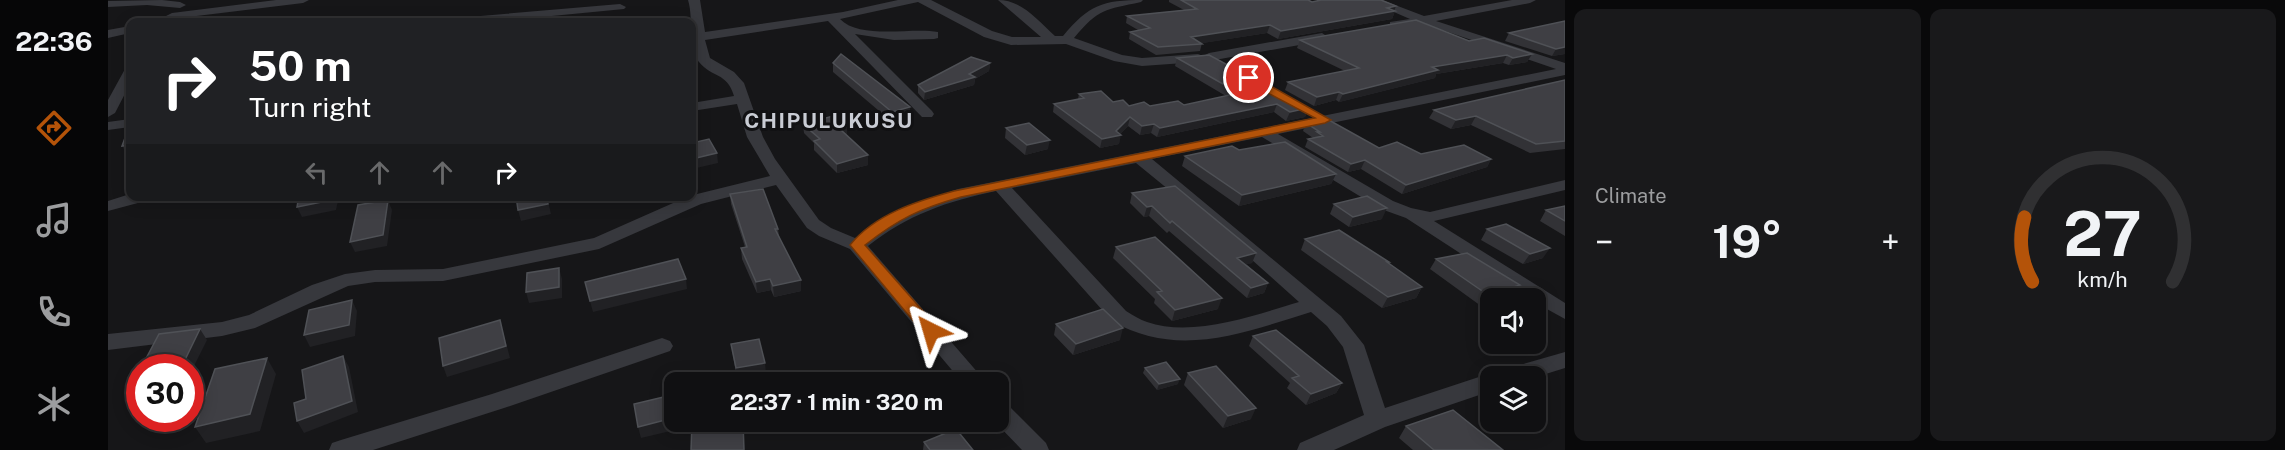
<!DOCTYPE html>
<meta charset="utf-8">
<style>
body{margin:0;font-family:"Public Sans",sans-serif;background:#19191b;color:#f1f3f6;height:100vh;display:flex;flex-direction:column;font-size:22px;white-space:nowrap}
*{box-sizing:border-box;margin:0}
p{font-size:20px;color:#9c9d9f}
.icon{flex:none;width:33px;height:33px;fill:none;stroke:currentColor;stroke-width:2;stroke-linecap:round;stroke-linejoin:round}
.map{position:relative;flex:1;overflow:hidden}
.details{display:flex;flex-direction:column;gap:9px;padding:9px;background:#09090a;width:720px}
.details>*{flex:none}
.hud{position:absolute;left:18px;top:18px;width:570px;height:183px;border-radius:12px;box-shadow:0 3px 15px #0003,0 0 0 2px #303032;background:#202124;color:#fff;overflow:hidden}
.buttons{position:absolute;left:1372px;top:288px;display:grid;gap:12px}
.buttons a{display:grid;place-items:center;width:66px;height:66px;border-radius:12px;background:#101012;box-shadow:0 3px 15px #0003,0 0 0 2px #303032;font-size:30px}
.speed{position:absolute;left:18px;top:354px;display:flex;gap:12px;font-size:30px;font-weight:700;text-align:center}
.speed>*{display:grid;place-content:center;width:78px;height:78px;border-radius:50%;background:#101012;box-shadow:0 3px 15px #0003,0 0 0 2px #303032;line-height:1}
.speed .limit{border:9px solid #d22;background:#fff;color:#111}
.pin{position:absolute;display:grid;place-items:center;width:51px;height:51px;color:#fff;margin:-26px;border:3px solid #fff;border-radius:50%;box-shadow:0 2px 6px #0007}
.me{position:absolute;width:66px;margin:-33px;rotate:320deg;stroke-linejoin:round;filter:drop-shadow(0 0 4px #0008)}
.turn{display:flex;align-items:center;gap:21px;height:126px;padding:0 24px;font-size:27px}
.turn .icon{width:78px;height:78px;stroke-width:2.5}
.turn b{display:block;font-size:42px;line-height:51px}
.lanes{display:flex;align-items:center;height:57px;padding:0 24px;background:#0003;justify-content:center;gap:30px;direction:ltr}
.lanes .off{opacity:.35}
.big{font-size:45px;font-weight:700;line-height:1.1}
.details .card{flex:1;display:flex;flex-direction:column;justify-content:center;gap:9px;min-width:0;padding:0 21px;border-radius:12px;background:#19191b}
.details .dial{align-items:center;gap:0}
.dial svg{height:156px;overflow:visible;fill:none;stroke:#303032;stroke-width:7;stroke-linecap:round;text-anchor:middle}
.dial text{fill:#f1f3f6;stroke:none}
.heat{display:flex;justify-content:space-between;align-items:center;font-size:33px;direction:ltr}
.details .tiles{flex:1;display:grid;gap:9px;grid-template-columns:repeat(2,1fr)}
.trip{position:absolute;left:556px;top:372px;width:345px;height:60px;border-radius:12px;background:#101012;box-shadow:0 3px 15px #0003,0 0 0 2px #303032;font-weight:700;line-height:60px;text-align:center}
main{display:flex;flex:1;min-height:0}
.tab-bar{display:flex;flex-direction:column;width:108px;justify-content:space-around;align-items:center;background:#060607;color:#9c9d9f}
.tab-bar .icon{width:42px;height:42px}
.tab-bar .current{color:#b45309}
.tab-bar b{font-size:27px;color:#f1f3f6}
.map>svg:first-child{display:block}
</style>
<main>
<nav class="tab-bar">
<b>22:36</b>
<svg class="icon current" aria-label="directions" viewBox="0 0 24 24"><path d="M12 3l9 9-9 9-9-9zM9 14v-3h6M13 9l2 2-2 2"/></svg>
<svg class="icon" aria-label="music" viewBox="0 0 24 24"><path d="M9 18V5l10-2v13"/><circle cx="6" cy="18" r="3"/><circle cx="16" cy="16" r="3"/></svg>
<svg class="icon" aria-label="phone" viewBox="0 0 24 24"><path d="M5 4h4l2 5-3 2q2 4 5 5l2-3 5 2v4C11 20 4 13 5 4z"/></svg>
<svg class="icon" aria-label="climate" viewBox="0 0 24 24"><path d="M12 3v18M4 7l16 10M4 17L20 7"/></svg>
</nav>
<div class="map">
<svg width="1457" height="450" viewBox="0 0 1457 450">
<rect width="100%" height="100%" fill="#161618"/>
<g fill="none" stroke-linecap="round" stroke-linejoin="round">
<path fill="#37383d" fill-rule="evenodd" d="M54 0 72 2 78 5 72 8 39 5 0 7V1Z
M168 0H201L195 3 64 19 58 16 64 13Z
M580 0H592L597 32 735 12 790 0H823L884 31 904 37H933L890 0C914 0 930 21 947 36H955C981 5 994 0 1035 0L1033 2C997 10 991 8 966 38L1014 55 1034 58 1090 54 1095 56 1101 53 1214 33 1220 37 1214 41 1101 61 1096 59 1090 62 1034 66 1006 61 958 44 903 45 876 37 810 2 732 19C752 40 804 27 830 32V38L826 39 786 40 747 34 824 111 826 114 824 117H814L720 21 597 40 602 58 626 72 636 83 655 137 667 159 711 220 723 228 747 238 790 210 850 189 1448 69 1314 23 1282 28V22L1302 19 1258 0H1274L1316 16 1404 0H1428L1422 3 1328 21 1457 63V75L1170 134 1285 201 1303 208 1322 212 1457 180V190L1326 221 1457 303V319L1428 303V298H1421L1298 218 1273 209 1154 137 1044 159 1233 316 1256 345 1277 408 1383 373 1391 376 1394 370 1457 352V368L1428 377 1383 376V391L1277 427 1226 450H1189L1192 443 1256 415 1235 347 1219 326 1203 312C1135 333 1070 359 1004 321L888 191C840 201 799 215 760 246L878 382H854L742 249 711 236 699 228 668 185 593 204 491 249 335 281 267 282 240 286 147 328 114 336 0 350V334L114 322 141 315 204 285 237 274 267 270 335 269 486 238 581 196 662 176 639 137 629 104 584 111V103L626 96C619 72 604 78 591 62 579 48 586 19 580 0ZM1028 163 1115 234 1191 302C1147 315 1085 338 1039 322 1032 320 1025 315 1018 311L904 188Z
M512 4 518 7 516 9 382 22H343L349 18Z
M22 26V33L0 38V30Z
M22 68V84L7 113 0 117V100L17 69Z
M22 119V127L0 130V122Z
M22 194V196H43L41 200 0 211V201Z
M554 338 562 341 565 346 562 351 396 408 265 450H221L224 443 233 440 384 394Z
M891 401 899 404 938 443 941 450H914L887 422H891Z"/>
</g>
<path fill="#323236" d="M1061 0H1200L1204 2 1287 11 1284 19 1170 39 1159 33 1094 43 1092 51 1048 55 1021 39 1022 32 1030 30 1018 23 1019 16 1076 10 1061 2Z
M1457 21V54L1444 56 1397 41 1401 33Z
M1192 40 1361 41 1424 54 1419 62 1401 65 1395 63 1328 74 1327 78 1231 102 1228 100 1206 106 1177 90 1180 82 1237 71 1189 48Z
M1069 58 1200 108 1197 117 1178 121 1166 112 1049 137 1043 133 1032 135 1020 126 1012 134 1011 144 992 148 945 112 946 104 970 99 971 94 1021 106H1042L1076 105 1118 96 1067 66Z
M725 63 802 107V117L783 121 725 72Z
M882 63 881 71 867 79 866 85 816 100 810 93V85Z
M1457 80V149L1422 153 1363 125 1343 129 1321 118 1326 110Z
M1198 123 1271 148 1313 154 1383 159 1379 167 1294 194 1253 169 1240 172 1197 147 1200 139 1205 138 1195 131Z
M695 124 739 127V135L760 155V165L729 173 706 150V143L696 133Z
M898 128 940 149 917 155 897 138Z
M1131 150 1228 174 1223 184 1131 206 1074 166 1077 156Z
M1024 193 1148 253 1144 263 1138 264 1160 283 1156 293 1139 298 1061 231 1059 233 1041 216 1036 217 1022 203Z
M622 194 670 229 671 236 693 291 666 297 663 290 649 293 634 259 633 248 637 247 623 204Z
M1226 204 1274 219 1241 227 1222 214Z
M1457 206V236L1432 221 1438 210Z
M1379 229 1435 258 1415 264 1373 240Z
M1197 239 1281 262 1280 263 1314 287 1308 298 1274 308 1193 250Z
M1008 247 1110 309 1064 321 1046 303 1047 299 1005 258Z
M1328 259 1405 296 1373 306 1322 269Z
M948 324 1012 340 965 355 946 335Z
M1145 336 1234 383 1228 393 1198 405 1179 388 1182 383 1141 346Z
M623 344 658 374 629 379Z
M1037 368 1070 384 1049 390 1035 373Z
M1080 373 1143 419 1115 428 1076 385Z
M1298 426 1395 450H1305L1291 438Z
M816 442 865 450H815Z"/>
<path fill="#212124" d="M1288 6 1286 11H1287L1284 19 1170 39 1173 31Z
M1162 25 1159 33 1089 44 1083 37Z
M1457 47V54L1444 56 1448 49Z
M1424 54 1419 62 1401 65 1405 58Z
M1399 55 1395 63 1328 74 1327 78 1231 102 1235 94 1324 67Z
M882 63 881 71 867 79 866 85 816 100 817 92 861 74Z
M1231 92 1228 100 1206 106 1209 97Z
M1169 104 1166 112 1049 137 1052 128Z
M802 107V117L783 121 784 112Z
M1200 108 1197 117 1178 121 1182 112Z
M1368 116 1363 125 1343 129 1348 120Z
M1022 117 1020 126 1011 135H1013L1011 144 992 148 994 139 1008 131Z
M1046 124 1043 133 1032 135 1034 126Z
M739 127V137L732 129Z
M942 140 940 149 917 155 919 145Z
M22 145V155L20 156 14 146Z
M609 153 610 163 584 169V159Z
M760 155V165L729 173V164Z
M1383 159 1379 167 1294 194 1298 185Z
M1257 160 1253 169 1240 172 1243 164Z
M1228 174 1223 184 1131 206 1134 195Z
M224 196H231L228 210 194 217 189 207Z
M438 196H440L439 197 443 214 413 221 410 210Z
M280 200 284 210 279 246 247 252 242 242Z
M1044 206 1041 216 1036 217 1039 207Z
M1279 208 1274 219 1241 227 1245 217Z
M1442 248 1435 258 1415 264 1422 254Z
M1148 253 1144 263 1126 268 1129 258Z
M451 268 454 279V298L421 303 418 292Z
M578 279 579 289 485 312 482 301Z
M662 279 663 290 649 293 648 282Z
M693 280V291L666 297 665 286Z
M1160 283 1156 293 1139 298 1143 288Z
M1412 285 1405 296 1398 298H1383V303L1373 306 1380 295Z
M1314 287 1308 298 1274 308 1280 297Z
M1114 298 1110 309 1064 321 1067 310Z
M244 300 249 311 247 336 202 347 196 335Z
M392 320 402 358 339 377 335 366Z
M1015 328 1012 340 965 355 968 344Z
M92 329 99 340 82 374V368H73Z
M235 356 241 367 250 412 196 433 189 421Z
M159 358 168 374 152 431 98 443 87 427Z
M657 363 658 374 629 379 628 368Z
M1072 379 1070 384 1049 390 1051 384Z
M32 380V389L25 381Z
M1234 383 1228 393 1198 405 1203 394Z
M1148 408 1143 419 1115 428 1120 416Z
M565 418 567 430 533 438 530 427Z"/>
<path fill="#3f3f44" stroke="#4f5156" stroke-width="1.5" d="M1073 0H1200L1204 2 1213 0H1273L1288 6 1279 8 1287 11 1173 31 1162 25 1083 37 1094 44 1050 47 1022 32 1042 28 1019 16 1089 9Z
M1308 20 1361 41 1376 38 1424 54 1405 58 1399 55 1324 67 1330 70 1235 94 1231 92 1209 97 1180 82 1251 68 1192 40Z
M1457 21V47L1448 49 1401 33Z
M733 54 802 107 784 112 725 63Z
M1101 55 1200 108 1182 112 1169 104 1052 128 1046 124 1034 126 1022 117 1008 131 1013 135 994 139 946 104 976 98 971 94 993 91 1005 102 1015 100 1021 106 1036 102 1042 106 1070 101 1076 105 1131 93 1069 58Z
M863 57 882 63 861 74 867 77 817 92 810 85Z
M1457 80V141L1428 144 1368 116 1348 120 1326 110Z
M725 116 739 127 732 129 760 155 729 164 706 141 712 139 695 124Z
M1219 119 1271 148 1289 142 1313 154 1356 145 1383 159 1298 185 1257 160 1243 164 1200 139 1215 136 1209 132H1212L1198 123Z
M921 123 942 140 919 145 898 128Z
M22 126V145L14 146 21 127Z
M601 139 609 153 584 159V143Z
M1177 142 1228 174 1134 195 1077 156 1124 146 1131 150Z
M1067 186 1148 253 1129 258 1160 283 1143 288 1064 221 1062 223 1044 206 1039 207 1024 193Z
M655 189 670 229H667L693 280 665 286 662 279 648 282 633 248 639 247 622 194Z
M191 196H224V200L189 207Z
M408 196H438L440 204 410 210Z
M1259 196 1279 208 1245 217 1226 204Z
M280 200 275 235 242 242 250 205Z
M1457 206V221L1438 210Z
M1398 224 1442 248 1422 254 1379 229Z
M1231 230 1281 262H1279L1314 287 1280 297 1197 239Z
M1047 237 1114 298 1067 310 1049 292 1054 291 1008 247Z
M1359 253 1412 285 1380 295 1328 259Z
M570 259 578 279 482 301 477 282Z
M451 268V287L418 292 419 273Z
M244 300 241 325 196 335 201 310Z
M995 309 1015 328 968 344 948 324Z
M392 320 398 346 335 366 331 338Z
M92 329 73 368H33L51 334Z
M1168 330 1234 383 1203 394 1184 378 1191 376 1145 336Z
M651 339 657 363 628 368 623 344Z
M235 356 244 401 189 421 186 403 198 399 194 370Z
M159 358 142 414 87 427 107 369Z
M1058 362 1072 379 1051 384 1037 368Z
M1108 366 1148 408 1120 416 1080 373Z
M32 370V380L25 381Z
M560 396 565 418 530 427 526 404Z
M1345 410 1395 450H1326L1298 426Z
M598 422H635L636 450H583L584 423Z
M848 429 865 450H822L816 442Z"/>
<path fill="#b45309" stroke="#753606" stroke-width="1.5" d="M1137 76H1145L1223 120 1217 123 853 197C811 209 792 218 757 245L829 327 831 331 829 335H817L742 245C767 214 809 201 846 191L1207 118 1137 81Z"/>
<g text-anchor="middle" stroke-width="6" stroke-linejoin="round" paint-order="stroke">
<g font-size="21" font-weight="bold" letter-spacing="1.5" fill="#c9ccd4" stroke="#111113">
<text x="721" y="128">CHIPULUKUSU</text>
</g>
</g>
</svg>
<div class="buttons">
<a><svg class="icon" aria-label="sound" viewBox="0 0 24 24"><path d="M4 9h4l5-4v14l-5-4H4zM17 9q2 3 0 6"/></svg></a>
<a><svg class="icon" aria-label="layers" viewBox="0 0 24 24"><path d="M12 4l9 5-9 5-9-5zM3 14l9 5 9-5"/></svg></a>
</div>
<div class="speed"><div class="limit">30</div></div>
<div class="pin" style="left:1141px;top:78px;background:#d93025"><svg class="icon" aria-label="arrive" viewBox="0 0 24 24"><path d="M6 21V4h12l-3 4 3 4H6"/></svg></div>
<svg class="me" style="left:823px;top:331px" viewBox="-20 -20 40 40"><path d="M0-17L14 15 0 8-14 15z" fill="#b45309" stroke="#fff" stroke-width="4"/></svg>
<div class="trip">22:37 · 1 min · 320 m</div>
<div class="hud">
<div class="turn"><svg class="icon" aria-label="right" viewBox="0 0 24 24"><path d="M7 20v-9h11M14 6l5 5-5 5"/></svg><div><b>50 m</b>Turn right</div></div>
<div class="lanes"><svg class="icon off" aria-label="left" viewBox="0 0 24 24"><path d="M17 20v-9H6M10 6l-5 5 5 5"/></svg><svg class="icon off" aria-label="ahead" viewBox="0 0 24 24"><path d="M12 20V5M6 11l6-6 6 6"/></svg><svg class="icon off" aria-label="ahead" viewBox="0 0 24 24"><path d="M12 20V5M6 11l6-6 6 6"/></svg><svg class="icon" aria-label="right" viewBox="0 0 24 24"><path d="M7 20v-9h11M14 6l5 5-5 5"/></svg></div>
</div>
</div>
<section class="details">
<div class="tiles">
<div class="card"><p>Climate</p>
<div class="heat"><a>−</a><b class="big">19°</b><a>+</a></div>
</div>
<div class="card dial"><svg viewBox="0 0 100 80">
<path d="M14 69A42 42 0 1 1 86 69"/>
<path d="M14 69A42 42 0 0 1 10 36" stroke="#b45309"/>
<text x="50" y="56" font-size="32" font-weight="700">27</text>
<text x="50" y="72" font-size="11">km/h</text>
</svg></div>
</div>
</section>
</main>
